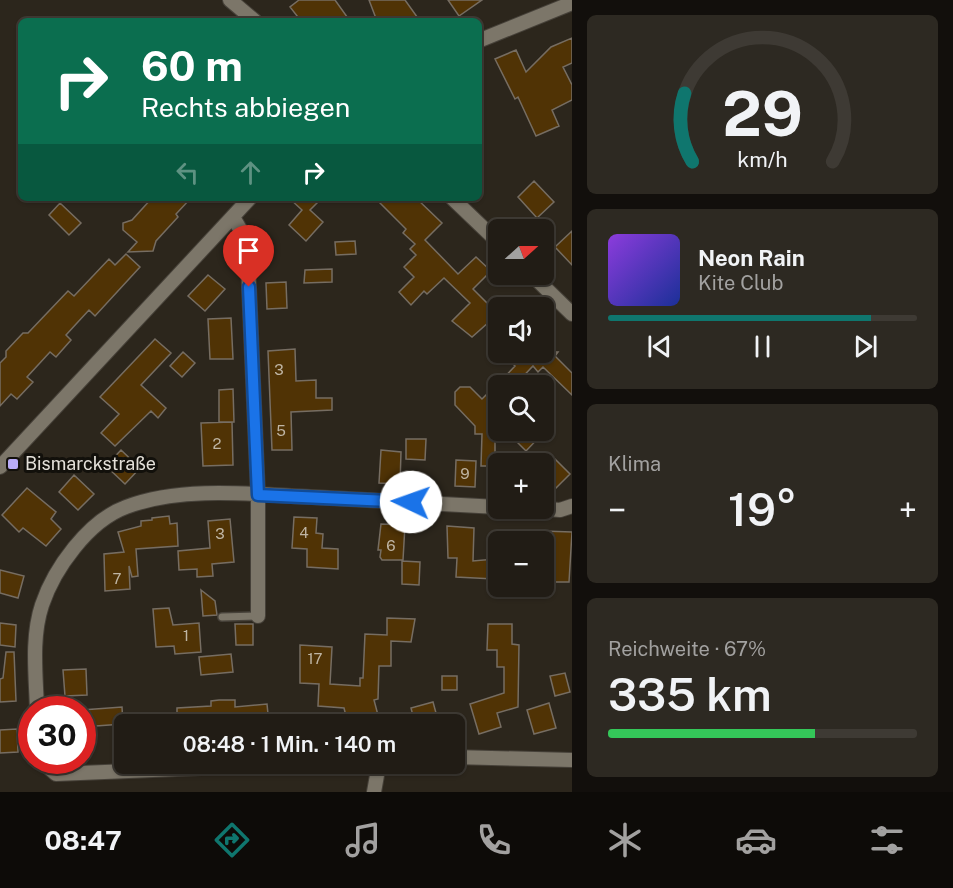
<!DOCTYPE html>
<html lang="de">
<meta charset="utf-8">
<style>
body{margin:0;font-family:"Public Sans",sans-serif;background:#2d2922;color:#f1f3f6;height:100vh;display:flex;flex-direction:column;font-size:22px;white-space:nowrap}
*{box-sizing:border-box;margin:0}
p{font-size:20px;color:#a2a1a0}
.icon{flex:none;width:33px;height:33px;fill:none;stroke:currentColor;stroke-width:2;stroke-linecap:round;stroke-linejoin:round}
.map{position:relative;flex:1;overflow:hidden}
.panel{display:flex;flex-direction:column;gap:15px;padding:15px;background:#120f0c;width:381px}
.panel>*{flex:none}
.hud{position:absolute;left:18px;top:18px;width:464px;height:183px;border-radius:9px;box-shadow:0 2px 4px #0004,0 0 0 2px #3e3a34;background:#0b6e4f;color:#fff;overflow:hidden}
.needle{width:39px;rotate:69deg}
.fabs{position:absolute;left:488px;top:219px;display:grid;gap:12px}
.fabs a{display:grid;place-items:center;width:66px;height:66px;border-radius:9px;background:#211c15;box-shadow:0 2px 4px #0004,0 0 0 2px #3e3a34;font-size:30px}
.speed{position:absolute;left:18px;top:696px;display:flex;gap:12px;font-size:30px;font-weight:700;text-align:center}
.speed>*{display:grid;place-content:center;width:78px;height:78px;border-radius:50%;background:#211c15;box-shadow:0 2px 4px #0004,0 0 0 2px #3e3a34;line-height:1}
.speed .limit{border:9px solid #d22;background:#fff;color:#111}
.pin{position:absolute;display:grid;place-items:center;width:51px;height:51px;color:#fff;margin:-62px -26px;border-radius:50% 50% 50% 0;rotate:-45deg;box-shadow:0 0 6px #0007}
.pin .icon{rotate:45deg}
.me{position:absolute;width:66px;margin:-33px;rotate:273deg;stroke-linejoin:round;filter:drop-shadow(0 0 4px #0008)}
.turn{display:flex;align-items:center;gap:21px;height:126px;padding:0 24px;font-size:27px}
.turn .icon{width:78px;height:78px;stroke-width:2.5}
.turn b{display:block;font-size:42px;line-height:51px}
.lanes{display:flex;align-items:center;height:57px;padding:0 24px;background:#0003;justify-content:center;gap:30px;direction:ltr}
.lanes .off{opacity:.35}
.big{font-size:45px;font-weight:600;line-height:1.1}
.panel .card{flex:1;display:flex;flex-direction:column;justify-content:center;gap:9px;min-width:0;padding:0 21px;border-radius:9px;background:#2d2922}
.panel .dial{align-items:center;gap:0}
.dial svg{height:156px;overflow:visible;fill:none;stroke:#3e3a34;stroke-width:7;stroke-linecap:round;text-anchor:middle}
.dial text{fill:#f1f3f6;stroke:none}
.song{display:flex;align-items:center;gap:18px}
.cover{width:72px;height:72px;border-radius:9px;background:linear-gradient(135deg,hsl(270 70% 55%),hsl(230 70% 35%))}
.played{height:6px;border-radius:3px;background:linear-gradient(90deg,#0f766e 85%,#3e3a34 85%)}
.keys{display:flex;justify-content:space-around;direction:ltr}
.heat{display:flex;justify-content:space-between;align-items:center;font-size:33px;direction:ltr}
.charge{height:9px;border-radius:4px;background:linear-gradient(90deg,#34c759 67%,#3e3a34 0)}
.trip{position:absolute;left:114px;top:714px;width:351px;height:60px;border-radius:9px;background:#211c15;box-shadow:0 2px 4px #0004,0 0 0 2px #3e3a34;font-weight:600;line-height:60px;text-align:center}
.tabs{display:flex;height:96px;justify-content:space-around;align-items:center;background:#0d0b08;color:#a2a1a0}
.tabs .icon{width:42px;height:42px}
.tabs .on{color:#0f766e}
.tabs b{font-size:27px;color:#f1f3f6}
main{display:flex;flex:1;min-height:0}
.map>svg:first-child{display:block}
</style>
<main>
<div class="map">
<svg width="572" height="792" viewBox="0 0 572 792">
<rect width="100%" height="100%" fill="#2c261c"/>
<path fill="#503305" stroke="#766d62" stroke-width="1.5" d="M299 0H335L350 21H301L290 7Z
M369 0H405L420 21H377Z
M448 0H482L459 16Z
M572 38V63L563 67 572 85V100L552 110 559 126 536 136 518 97 515 99 495 59 516 50 526 72 551 47Z
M534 181 554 202 537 218 518 197Z
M152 198H191L176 214 178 217 156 241 153 251 128 252 137 242 123 230V223L132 220Z
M289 198H322L310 210 323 222 306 241 289 225 302 210Z
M375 198H416L442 223 425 240 458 274 476 257 491 271 473 289 498 314 472 337 452 321 470 303 444 278 427 294 424 291 411 305 399 292 414 277 404 267 416 255 410 249 415 244 403 233 406 229Z
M60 203 81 223 69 235 49 215Z
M572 231V265L555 247Z
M355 241 356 254 336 255 335 242Z
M126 254 140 267 95 316 89 310 77 323 66 335 71 340 56 357 50 352 27 377 33 382 17 399 11 394 0 406V363L6 357V351L23 333H28L68 291 74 296 109 259 115 265Z
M332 269V282L304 283 305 270Z
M208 275 225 289 205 311 188 296Z
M286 282 287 308 267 309 266 283Z
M231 318 233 359H210L208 319Z
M155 339 171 353 141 385 166 408 158 418 151 411 115 446 101 433 119 414 100 397Z
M295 349 296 381 316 380V398H332V410L291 412 292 450H272L268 351Z
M183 352 195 363 182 377 170 366Z
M515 352H558L555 356 572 373V395L543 367 538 372 533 366 514 386H496L515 366 508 359Z
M495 386V466H481L482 434H475V426L455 405V392L460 387H470L482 399Z
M233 389 234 422H219V390Z
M232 422 233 465 203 466 201 423Z
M524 430H546L526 451 515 440Z
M406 439H426L425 460 406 459Z
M121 450 140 468 125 484 106 466Z
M381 450 401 452 400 484 379 483Z
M555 459 570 474 552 492 543 483V471Z
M456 460 476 461 475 487 455 486Z
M74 475 94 494 78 510 59 492Z
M27 488 56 512 51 519 61 529 46 546 23 528 19 532 2 515Z
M169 516 170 524 177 523 178 546 136 549 138 576 132 577 129 566 130 589 105 591 104 554 124 552 118 532 141 526V521L152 520V518Z
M294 517 317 518 316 533 323 534 322 548 338 549V569L307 567V549L292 548Z
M230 519 234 562 212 564 213 576 197 577V569L179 570 178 551 210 548 208 521Z
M381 524 405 525 403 560H382L380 557 381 550H378Z
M447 526 474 528 473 561 495 559 494 579 456 577 457 558H448Z
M543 531 572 532 569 582H552L553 564H543Z
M402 561 420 562 419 585 402 584Z
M0 570 24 576 18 598 0 593Z
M201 590 215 601 217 615 203 616Z
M169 608 173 625 199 623 201 652 175 654 174 646 156 647 153 609Z
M387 618 415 619 411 642 391 641V666H379L378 699 374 700 379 719 375 720 376 724H348L344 708 318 706 319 684 300 683V645L332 647 330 684 360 686V678H363L365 634 387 635Z
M0 623 16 625 15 647 0 645Z
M235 624H253V645H236Z
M488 624H512V644L519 645 518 707 497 713 501 727 479 734 470 704 504 693V667H497V650H487Z
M6 652H14L16 701 0 702V679L3 678Z
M231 654 233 672 201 675 199 657Z
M86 669 87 695 65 696 63 670Z
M565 673 570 692 555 696 550 676Z
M442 676H457V690H442Z
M219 700H235V707L267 704 269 724H177V708L211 706V701Z
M433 702 439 724H415L411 708Z
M549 703 556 728 534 734 527 710Z
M122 707 123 724 82 727V710Z
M17 729 18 752 0 753V730Z"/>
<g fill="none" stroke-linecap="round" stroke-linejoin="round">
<defs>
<path id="service" d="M222 617 258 616"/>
<path id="minor" d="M230 0 255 21
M478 41 572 3
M452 198 498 242
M233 217 247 241 258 495V616
M531 274 572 314
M0 467 250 198
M535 508 560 510 572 506
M37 710C36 676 31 638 42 605 54 569 88 521 126 507 181 486 253 494 311 497 373 500 436 504 498 507
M454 757 572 760
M40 760 56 774 300 764
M374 792 379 764"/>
</defs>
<use href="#service" stroke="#464139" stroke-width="10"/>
<use href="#minor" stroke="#464139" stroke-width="16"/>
<use href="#service" stroke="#7c7669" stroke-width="7"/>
<use href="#minor" stroke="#7c7669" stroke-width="14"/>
</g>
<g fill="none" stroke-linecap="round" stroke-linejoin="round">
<defs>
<path id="route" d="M249 287 258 495 411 502"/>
</defs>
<use href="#route" stroke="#114b97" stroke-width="15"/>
<use href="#route" stroke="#1a73e8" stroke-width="10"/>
</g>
<rect fill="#b8abf7" stroke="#12100b" stroke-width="2" x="7" y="458" width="12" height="12" rx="3"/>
<g text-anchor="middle" stroke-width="6" stroke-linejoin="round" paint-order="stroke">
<g font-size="15" fill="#bfb5a4">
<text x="279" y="375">3</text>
<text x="281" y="436">5</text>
<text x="217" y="449">2</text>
<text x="465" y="479">9</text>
<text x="304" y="538">4</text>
<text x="220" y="539">3</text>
<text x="391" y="551">6</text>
<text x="117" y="584">7</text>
<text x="186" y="641">1</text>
<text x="315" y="664">17</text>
</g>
<g font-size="18" fill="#e4e0d9" stroke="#12100b" text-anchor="start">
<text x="25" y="470">Bismarckstraße</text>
</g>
</g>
</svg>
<div class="fabs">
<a><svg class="needle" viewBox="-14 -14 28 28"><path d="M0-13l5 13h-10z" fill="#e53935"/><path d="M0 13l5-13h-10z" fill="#a2a1a0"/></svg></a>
<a><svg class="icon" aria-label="sound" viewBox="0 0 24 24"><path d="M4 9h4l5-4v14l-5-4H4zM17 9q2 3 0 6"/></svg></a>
<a><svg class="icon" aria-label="search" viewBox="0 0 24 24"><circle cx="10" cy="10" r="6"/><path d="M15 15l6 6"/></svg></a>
<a>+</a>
<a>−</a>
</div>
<div class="speed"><div class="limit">30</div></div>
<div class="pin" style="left:249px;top:287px;background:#d93025"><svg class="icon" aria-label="arrive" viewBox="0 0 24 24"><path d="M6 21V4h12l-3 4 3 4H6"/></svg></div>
<svg class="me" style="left:411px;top:502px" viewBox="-20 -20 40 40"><circle r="19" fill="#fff"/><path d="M0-13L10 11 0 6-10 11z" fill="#1a73e8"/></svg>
<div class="trip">08:48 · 1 Min. · 140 m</div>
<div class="hud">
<div class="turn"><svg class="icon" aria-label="right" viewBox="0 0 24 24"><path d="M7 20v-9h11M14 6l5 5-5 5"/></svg><div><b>60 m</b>Rechts abbiegen</div></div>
<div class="lanes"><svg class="icon off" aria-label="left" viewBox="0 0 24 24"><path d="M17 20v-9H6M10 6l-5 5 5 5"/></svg><svg class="icon off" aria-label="ahead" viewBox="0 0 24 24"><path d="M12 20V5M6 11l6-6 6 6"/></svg><svg class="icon" aria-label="right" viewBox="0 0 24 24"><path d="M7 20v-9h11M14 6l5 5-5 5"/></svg></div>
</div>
</div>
<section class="panel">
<div class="card dial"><svg viewBox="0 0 100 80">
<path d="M14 69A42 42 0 1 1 86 69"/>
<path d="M14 69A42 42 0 0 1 10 34" stroke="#0f766e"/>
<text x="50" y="56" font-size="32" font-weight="700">29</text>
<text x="50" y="72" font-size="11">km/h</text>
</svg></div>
<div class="card">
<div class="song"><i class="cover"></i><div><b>Neon Rain</b><p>Kite Club</p></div></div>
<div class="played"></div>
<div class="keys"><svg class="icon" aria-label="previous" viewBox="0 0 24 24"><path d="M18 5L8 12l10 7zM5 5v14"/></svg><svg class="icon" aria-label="pause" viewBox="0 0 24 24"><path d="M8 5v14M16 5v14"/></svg><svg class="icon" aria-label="next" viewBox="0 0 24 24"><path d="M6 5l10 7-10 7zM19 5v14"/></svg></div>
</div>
<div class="card"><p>Klima</p>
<div class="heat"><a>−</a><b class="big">19°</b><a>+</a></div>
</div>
<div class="card"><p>Reichweite · 67%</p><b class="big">335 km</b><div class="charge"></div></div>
</section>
</main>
<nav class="tabs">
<b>08:47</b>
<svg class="icon on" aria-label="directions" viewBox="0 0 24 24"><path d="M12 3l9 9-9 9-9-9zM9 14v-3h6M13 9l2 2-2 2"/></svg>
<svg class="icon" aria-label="music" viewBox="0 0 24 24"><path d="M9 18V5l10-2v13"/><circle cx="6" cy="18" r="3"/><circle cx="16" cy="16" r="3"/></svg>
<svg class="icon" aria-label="phone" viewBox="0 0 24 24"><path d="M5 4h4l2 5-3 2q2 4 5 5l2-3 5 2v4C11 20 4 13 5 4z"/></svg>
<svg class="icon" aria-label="climate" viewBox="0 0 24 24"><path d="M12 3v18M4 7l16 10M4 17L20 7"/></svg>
<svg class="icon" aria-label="car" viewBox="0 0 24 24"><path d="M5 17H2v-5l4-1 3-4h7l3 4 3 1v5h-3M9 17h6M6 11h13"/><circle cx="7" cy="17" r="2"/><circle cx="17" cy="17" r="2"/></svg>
<svg class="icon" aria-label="filters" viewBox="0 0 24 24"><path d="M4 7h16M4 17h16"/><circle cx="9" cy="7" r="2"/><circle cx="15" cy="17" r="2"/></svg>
</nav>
